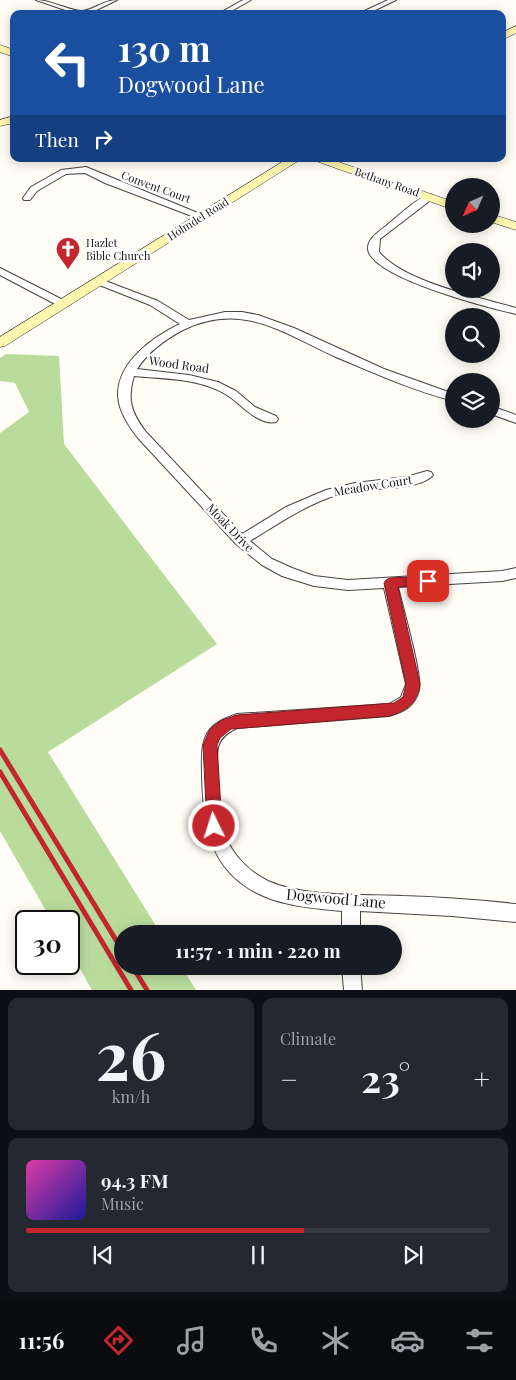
<!DOCTYPE html>
<meta charset="utf-8">
<style>
body{margin:0;font-family:"Playfair Display",serif;background:#242831;color:#f1f3f6;height:100vh;display:flex;flex-direction:column;font-size:19px;white-space:nowrap}
*{box-sizing:border-box;margin:0}
p{font-size:16px;color:#9ea1a6}
.icon{flex:none;width:28px;height:28px;fill:none;stroke:currentColor;stroke-width:2;stroke-linecap:round;stroke-linejoin:round}
.map{position:relative;height:990px;overflow:hidden}
.details{display:flex;flex-direction:column;gap:8px;padding:8px;background:#0d0f14;flex:1}
.details>*{flex:none}
.hud{position:absolute;left:10px;top:10px;width:496px;height:152px;border-radius:10px;box-shadow:0 2px 12px #0003;background:#1a4fa0;color:#fff;overflow:hidden}
.needle{width:32px;rotate:225deg}
.buttons{position:absolute;left:445px;top:178px;display:grid;gap:10px}
.buttons a{display:grid;place-items:center;width:55px;height:55px;border-radius:50%;background:#171b24;box-shadow:0 2px 12px #0003;font-size:25px}
.speed{position:absolute;left:15px;top:910px;display:flex;gap:10px;font-size:25px;font-weight:700;text-align:center}
.speed>*{display:grid;place-content:center;width:65px;height:65px;border-radius:50%;background:#171b24;box-shadow:0 2px 12px #0003;line-height:1}
.speed .limit{border:2px solid #111;border-radius:8px;background:#fff;color:#111}
.pin{position:absolute;display:grid;place-items:center;width:42px;height:42px;color:#fff;margin:-21px;border-radius:10px;box-shadow:0 2px 8px #0006}
.me{position:absolute;width:55px;margin:-28px;rotate:356deg;stroke-linejoin:round;filter:drop-shadow(0 0 4px #0008)}
.turn{display:flex;align-items:center;gap:18px;height:105px;padding:0 25px;font-size:22px}
.turn .icon{width:65px;height:65px;stroke-width:2.5}
.turn b{display:block;font-size:35px;line-height:42px}
.then{display:flex;align-items:center;height:48px;padding:0 25px;background:#0003;gap:10px;font-size:19px}
.big{font-size:38px;font-weight:700;line-height:1.1}
.details .widget{flex:1;display:flex;flex-direction:column;justify-content:center;gap:8px;min-width:0;padding:0 18px;border-radius:10px;background:#242831}
.details .dial{align-items:center;gap:0}
.dial b{font-size:65px;line-height:1}
.song{display:flex;align-items:center;gap:15px}
.cover{width:60px;height:60px;border-radius:8px;background:linear-gradient(135deg,hsl(320 70% 55%),hsl(240 70% 35%))}
.played{height:5px;border-radius:2px;background:linear-gradient(90deg,#c4262e 60%,#363941 60%)}
.keys{display:flex;justify-content:space-around;direction:ltr}
.heat{display:flex;justify-content:space-between;align-items:center;font-size:28px;direction:ltr}
.details .tiles{flex:1;display:grid;gap:8px;grid-template-columns:1fr 1fr}
.widget:last-child{grid-column:span 2}
.trip{position:absolute;left:114px;top:925px;width:288px;height:50px;border-radius:25px;background:#171b24;box-shadow:0 2px 12px #0003;font-weight:700;line-height:50px;text-align:center}
.dock{display:flex;height:80px;justify-content:space-around;align-items:center;background:#090b0e;color:#9ea1a6}
.dock .icon{width:35px;height:35px}
.dock .selected{color:#c4262e}
.dock b{font-size:22px;color:#f1f3f6}
.map>svg:first-child{display:block}
</style>
<div class="map">
<svg width="516" height="990" viewBox="0 0 516 990">
<rect width="100%" height="100%" fill="#fffdf5"/>
<path fill="#b9dc9c" d="M6 354 59 356 64 444 217 644 48 752 161 934H122V966H181L196 990H92L69 949V921H52L0 831V433L29 412 15 383 0 381V358Z"/>
<g fill="none" stroke-linecap="round" stroke-linejoin="round">
<defs>
<path id="street" d="M36 0C51 0 72 12 83 11 95 9 104 0 117 0L88 14H77Z
M243 0H251L226 14H218Z
M388 0H396L367 14H358Z
M86 167 205 216 200 219 197 218 105 183 85 173 66 174 37 191 30 200H24L23 198 31 187 61 170Z
M429 194 432 195V199L380 239 379 252C404 282 478 297 516 308V314C486 307 382 280 369 253 364 241 378 232 386 226 397 217 416 199 429 194Z
M0 268 67 302 68 304 63 307 59 306 0 275Z
M100 279 158 301 189 320 225 312H242L258 315 294 328 384 369 454 394V401C414 391 374 373 336 357 283 333 242 301 183 330 164 340 148 352 137 369L189 375 218 382 236 391 255 407 276 416 278 419 276 422C258 426 240 403 227 395 200 378 165 379 134 376 127 400 131 412 146 432L242 534 286 507 326 490 355 483 406 477 427 471 431 472 433 475C422 490 372 488 355 491 316 497 283 521 250 541L272 559 292 568 314 576 348 580 502 571 516 568V578L502 581 398 587C402 605 423 677 419 690 415 706 404 712 389 716L237 728C212 739 217 755 218 779 219 801 219 829 232 849 240 862 254 874 268 881 306 898 362 894 403 896 441 897 478 900 516 904V922L452 916 360 911V934H342V911C308 908 269 905 241 883 207 857 203 816 202 776 202 761 200 746 208 732 215 722 226 718 237 714L389 704 401 697 406 684 384 588 348 590 314 586 282 576 262 565 236 544 138 438C129 426 119 412 118 396 117 362 153 337 180 324L150 305 97 284 95 282Z
M491 406 516 415V423L491 414Z
M342 966H360L362 990H344Z"/>
<path id="secondary" d="M516 26V33L502 40V33Z
M0 45 14 50V57L0 52Z
M14 116V123L0 126V120Z
M287 159H301L5 346 0 347V337Z
M314 159H330L454 202V210L316 161Z
M491 214 516 222V230L491 222Z"/>
</defs>
<use href="#street" stroke="#444" stroke-width="2"/>
<use href="#secondary" stroke="#333" stroke-width="1"/>
<use href="#street" fill="#fff" fill-rule="evenodd"/>
<use href="#secondary" fill="#fff6b0" fill-rule="evenodd"/>
<path stroke="#c4262e" stroke-width="5" d="M0 750 122 950
M0 772 131 990
M132 966 147 990"/>
</g>
<path fill="#c4262e" stroke="#7f191e" d="M428 576 432 577 434 581 432 584 398 587 420 684C417 703 407 711 389 716L231 729 220 738 217 745 222 826 219 831 214 833 209 831 207 826 203 745 210 729 222 720 237 715 394 703 403 697 406 684 384 583 386 580 390 578Z"/>
<defs>
<symbol id="church-pin" viewBox="-11 -11 22 30"><path d="M0 17L-7.5 6A9.5 9.5 0 1 1 7.5 6Z" fill="#c4262e" stroke="#fff"/><path d="M-1.2-6h2.4v3.5h3.3v2.4h-3.3V6h-2.4V-.1h-3.3v-2.4h3.3Z" fill="#fff"/></symbol>
</defs>
<g fill-rule="evenodd">
<use href="#church-pin" x="54" y="235" width="28" height="38"/>
</g>
<g text-anchor="middle" stroke-width="5" stroke-linejoin="round" paint-order="stroke">
<g font-size="11" fill="#111" stroke="#fff">
<text transform="translate(387 182) rotate(19)" y="4">Bethany Road</text>
<text transform="translate(156 187) rotate(20)" y="4">Convent Court</text>
<text transform="translate(198 219) rotate(-32)" y="4">Holmdel Road</text>
</g>
<g font-size="11" fill="#111" stroke="#fff" text-anchor="start">
<text x="86" y="247">Hazlet<tspan x="86" dy="13">Bible Church</tspan></text>
</g>
<g font-size="12" fill="#111" stroke="#fff">
<text transform="translate(179 365) rotate(8)" y="4">Wood Road</text>
<text transform="translate(373 486) rotate(-9)" y="4">Meadow Court</text>
<text transform="translate(230 528) rotate(46)" y="4">Moak Drive</text>
</g>
<g font-size="15" fill="#111" stroke="#fff">
<text transform="translate(336 899) rotate(5)" y="5">Dogwood Lane</text>
</g>
</g>
</svg>
<div class="buttons">
<a><svg class="needle" viewBox="-14 -14 28 28"><path d="M0-13l5 13h-10z" fill="#e53935"/><path d="M0 13l5-13h-10z" fill="#9ea1a6"/></svg></a>
<a><svg class="icon" aria-label="sound" viewBox="0 0 24 24"><path d="M4 9h4l5-4v14l-5-4H4zM17 9q2 3 0 6"/></svg></a>
<a><svg class="icon" aria-label="search" viewBox="0 0 24 24"><circle cx="10" cy="10" r="6"/><path d="M15 15l6 6"/></svg></a>
<a><svg class="icon" aria-label="layers" viewBox="0 0 24 24"><path d="M12 4l9 5-9 5-9-5zM3 14l9 5 9-5"/></svg></a>
</div>
<div class="speed"><div class="limit">30</div></div>
<div class="pin" style="left:428px;top:581px;background:#d93025"><svg class="icon" aria-label="arrive" viewBox="0 0 24 24"><path d="M6 21V4h12l-3 4 3 4H6"/></svg></div>
<svg class="me" style="left:214px;top:826px" viewBox="-20 -20 40 40"><circle r="17" fill="#c4262e" stroke="#fff" stroke-width="3"/><path d="M0-11L8 9 0 5-8 9z" fill="#fff"/></svg>
<div class="trip">11:57 · 1 min · 220 m</div>
<div class="hud">
<div class="turn"><svg class="icon" aria-label="left" viewBox="0 0 24 24"><path d="M17 20v-9H6M10 6l-5 5 5 5"/></svg><div><b>130 m</b>Dogwood Lane</div></div>
<div class="then">Then<svg class="icon" aria-label="right" viewBox="0 0 24 24"><path d="M7 20v-9h11M14 6l5 5-5 5"/></svg></div>
</div>
</div>
<section class="details">
<div class="tiles">
<div class="widget dial"><b>26</b><p>km/h</p></div>
<div class="widget"><p>Climate</p>
<div class="heat"><a>−</a><b class="big">23°</b><a>+</a></div>
</div>
<div class="widget">
<div class="song"><i class="cover"></i><div><b>94.3 FM</b><p>Music</p></div></div>
<div class="played"></div>
<div class="keys"><svg class="icon" aria-label="previous" viewBox="0 0 24 24"><path d="M18 5L8 12l10 7zM5 5v14"/></svg><svg class="icon" aria-label="pause" viewBox="0 0 24 24"><path d="M8 5v14M16 5v14"/></svg><svg class="icon" aria-label="next" viewBox="0 0 24 24"><path d="M6 5l10 7-10 7zM19 5v14"/></svg></div>
</div>
</div>
</section>
<nav class="dock">
<b>11:56</b>
<svg class="icon selected" aria-label="directions" viewBox="0 0 24 24"><path d="M12 3l9 9-9 9-9-9zM9 14v-3h6M13 9l2 2-2 2"/></svg>
<svg class="icon" aria-label="music" viewBox="0 0 24 24"><path d="M9 18V5l10-2v13"/><circle cx="6" cy="18" r="3"/><circle cx="16" cy="16" r="3"/></svg>
<svg class="icon" aria-label="phone" viewBox="0 0 24 24"><path d="M5 4h4l2 5-3 2q2 4 5 5l2-3 5 2v4C11 20 4 13 5 4z"/></svg>
<svg class="icon" aria-label="climate" viewBox="0 0 24 24"><path d="M12 3v18M4 7l16 10M4 17L20 7"/></svg>
<svg class="icon" aria-label="car" viewBox="0 0 24 24"><path d="M5 17H2v-5l4-1 3-4h7l3 4 3 1v5h-3M9 17h6M6 11h13"/><circle cx="7" cy="17" r="2"/><circle cx="17" cy="17" r="2"/></svg>
<svg class="icon" aria-label="filters" viewBox="0 0 24 24"><path d="M4 7h16M4 17h16"/><circle cx="9" cy="7" r="2"/><circle cx="15" cy="17" r="2"/></svg>
</nav>
